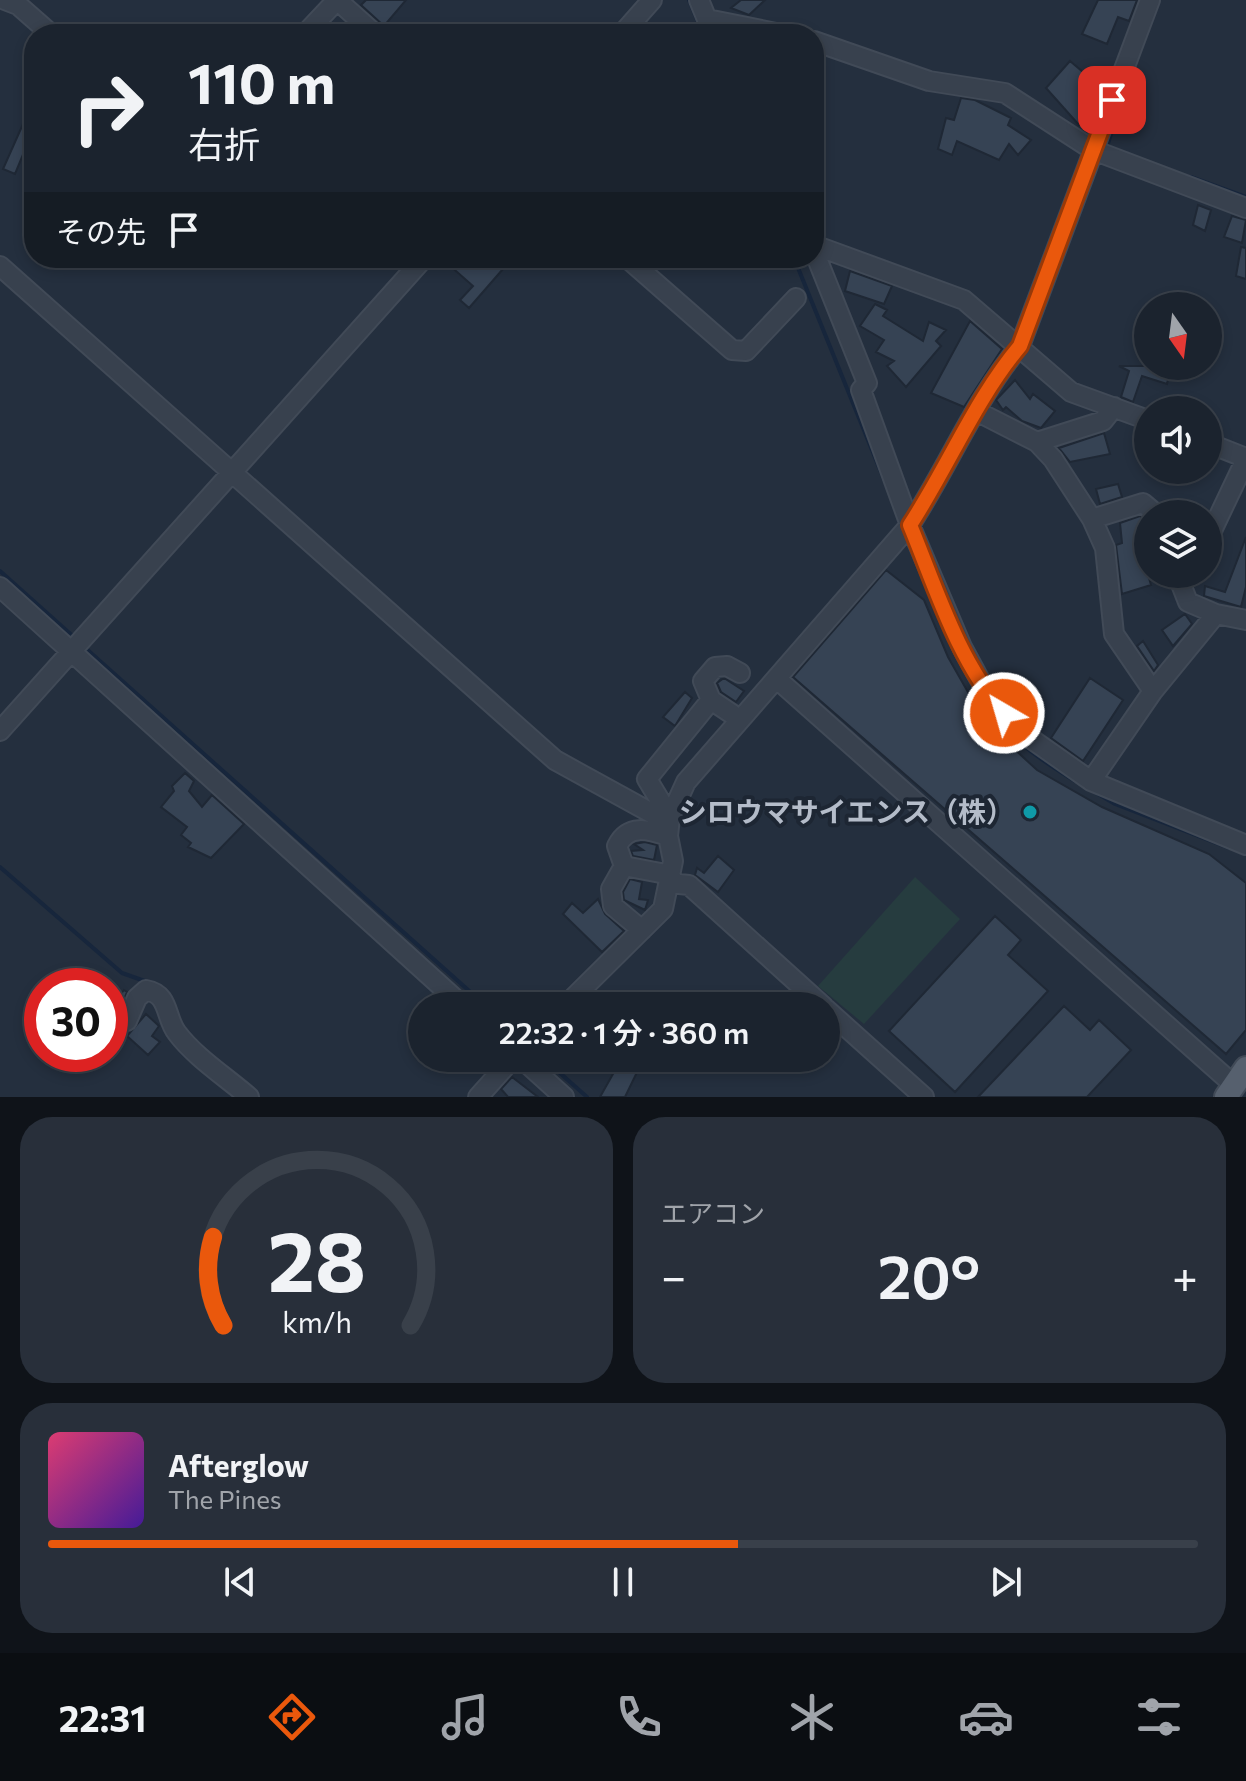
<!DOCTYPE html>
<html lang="ja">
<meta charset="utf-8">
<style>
body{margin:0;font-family:Commissioner,"Noto Sans JP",sans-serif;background:#282f3a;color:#f1f3f6;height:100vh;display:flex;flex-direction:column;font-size:30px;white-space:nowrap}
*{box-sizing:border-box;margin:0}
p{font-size:26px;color:#a0a4aa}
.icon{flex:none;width:44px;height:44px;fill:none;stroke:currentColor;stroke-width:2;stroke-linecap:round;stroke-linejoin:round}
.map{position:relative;height:1097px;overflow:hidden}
.side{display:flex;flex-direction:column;gap:20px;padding:20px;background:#0f1319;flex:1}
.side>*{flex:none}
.top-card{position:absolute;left:24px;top:24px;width:800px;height:244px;border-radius:32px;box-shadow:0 4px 12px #0003,0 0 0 2px #39404a;background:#1b232e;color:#f1f3f6;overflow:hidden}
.needle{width:52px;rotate:166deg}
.tools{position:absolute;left:1134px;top:292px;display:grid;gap:16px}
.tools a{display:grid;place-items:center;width:88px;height:88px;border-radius:50%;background:#1b232e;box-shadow:0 4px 12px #0003,0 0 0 2px #39404a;font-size:40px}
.speed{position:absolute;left:24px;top:968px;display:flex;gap:16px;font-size:40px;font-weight:700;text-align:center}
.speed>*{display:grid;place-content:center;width:104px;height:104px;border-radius:50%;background:#1b232e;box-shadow:0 4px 12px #0003,0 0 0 2px #39404a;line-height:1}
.speed .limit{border:12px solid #d22;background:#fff;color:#111}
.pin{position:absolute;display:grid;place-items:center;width:68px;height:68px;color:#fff;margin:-34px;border-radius:16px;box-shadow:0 4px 12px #0006}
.me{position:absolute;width:88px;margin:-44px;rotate:322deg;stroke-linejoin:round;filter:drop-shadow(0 0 6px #0008)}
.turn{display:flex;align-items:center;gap:28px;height:168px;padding:0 32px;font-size:36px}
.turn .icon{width:104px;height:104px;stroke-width:2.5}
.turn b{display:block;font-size:56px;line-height:68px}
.then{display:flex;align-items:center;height:76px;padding:0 32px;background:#0003;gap:16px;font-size:30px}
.big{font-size:60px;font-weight:600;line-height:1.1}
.side .widget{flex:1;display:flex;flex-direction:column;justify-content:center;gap:12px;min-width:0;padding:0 28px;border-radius:32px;background:#282f3a}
.side .dial{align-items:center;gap:0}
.dial svg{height:208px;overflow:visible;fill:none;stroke:#39404a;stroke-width:7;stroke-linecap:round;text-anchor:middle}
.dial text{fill:#f1f3f6;stroke:none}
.song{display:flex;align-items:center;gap:24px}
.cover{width:96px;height:96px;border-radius:12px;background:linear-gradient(135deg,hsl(340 70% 55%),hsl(260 70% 35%))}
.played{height:8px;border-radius:4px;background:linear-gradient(90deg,#ea580c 60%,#39404a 60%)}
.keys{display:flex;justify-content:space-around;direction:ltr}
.heat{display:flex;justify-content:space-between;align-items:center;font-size:44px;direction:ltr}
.side .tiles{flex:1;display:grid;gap:20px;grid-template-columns:1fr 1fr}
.widget:last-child{grid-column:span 2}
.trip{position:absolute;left:408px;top:992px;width:432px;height:80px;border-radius:40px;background:#1b232e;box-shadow:0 4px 12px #0003,0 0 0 2px #39404a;font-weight:600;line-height:80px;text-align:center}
.dock{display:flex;height:128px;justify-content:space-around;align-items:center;background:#0b0e12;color:#a0a4aa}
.dock .icon{width:56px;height:56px}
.dock .selected{color:#ea580c}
.dock b{font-size:36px;color:#f1f3f6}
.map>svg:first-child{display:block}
</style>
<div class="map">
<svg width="1246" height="1097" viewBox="0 0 1246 1097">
<rect width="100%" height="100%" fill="#242f3e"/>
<path fill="#263c3f" d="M915 877 960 919 864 1024 818 986Z"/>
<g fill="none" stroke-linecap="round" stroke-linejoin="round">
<path stroke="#17263c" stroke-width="4" d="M689 0 703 34
M1107 147 1119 108
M1191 177 1246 197
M794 258 885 482
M0 571 76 639
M928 590 951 645
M82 645 486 1006
M959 660 978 694
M983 701C1007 737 1039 759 1075 781
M1093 791 1115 804 1229 848
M0 867 122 973 156 985
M543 1058 587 1097"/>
</g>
<path fill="#364354" stroke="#1f2835" stroke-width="2" d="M366 0H406L384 26 361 5Z
M741 0H765L749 15 731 8Z
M1098 0H1137L1129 21 1118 17 1107 44 1082 34Z
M1070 61 1104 90 1091 108 1094 111 1079 125 1046 88Z
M961 98 975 100 1011 118 1008 125 1031 140 1018 155 1009 144 999 160 957 141 952 155 938 149 946 118 954 120Z
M23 124 34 128 15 174 3 169Z
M1198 205 1211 210 1205 231 1193 225Z
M1232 216 1246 220 1242 243 1224 237Z
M1241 247 1246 248V279L1236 276Z
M454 258H490L503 269 469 308 460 300 473 286 448 264Z
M850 271 892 286 884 304 845 291Z
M875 304 887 310 883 316 923 341 929 322 946 330 936 341 941 346 906 387 887 366 894 361 876 352 884 340 860 326Z
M970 321 1002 349 964 407 931 393Z
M1119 366H1171L1167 384 1142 376 1133 402 1121 397 1129 371Z
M1015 380 1030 399 1033 394 1055 411 1041 428 1022 421 1006 407 1003 410 996 400Z
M1104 433 1110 454 1070 462 1059 448Z
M1118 484 1122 497 1100 504 1096 489Z
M1140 516 1148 523V548L1141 550 1151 585 1122 594 1116 545 1122 543 1120 523Z
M1246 537V587L1241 607 1204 596 1205 586 1225 592Z
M886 570 924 600 948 657 977 708 999 735 1037 770 1102 807 1209 854 1246 883V1030L1226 1054 793 677Z
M1185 614 1192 624 1173 646 1162 630Z
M1143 641 1158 665 1154 671 1137 646Z
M724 678 744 691 736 702 721 692 717 683Z
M1090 678 1123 700 1083 761 1051 738Z
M685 692 692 698 675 726 663 717Z
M185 773 194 781 189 791 202 807 212 795 244 824 211 858 188 847 191 843 181 835 187 827 161 807 174 791 172 786Z
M645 842 657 845 654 860 633 856 631 851 643 850 634 844Z
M718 856 734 870 718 892 695 875 697 868 704 873Z
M630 879 642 882 639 899 648 900 645 910 624 900 623 892Z
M598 899 605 914 624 931 602 952 563 914 572 903 583 913Z
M995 916 1021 940 1008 955 1048 991 955 1092 889 1031Z
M124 990 127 992 115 1022 119 1029 110 1041V1008Z
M1064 1006 1090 1030 1099 1020 1131 1050 1087 1097H978Z
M146 1014 159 1026 152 1036 160 1042 148 1055 127 1036Z
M622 1058 641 1064 625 1097H600Z
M512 1077 538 1097H508L501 1089Z"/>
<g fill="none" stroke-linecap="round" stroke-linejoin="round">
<defs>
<path id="minor" d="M5 0 18 5 51 34
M337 0 375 34
M699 0 713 34
M707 19 781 34
M305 34 337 0
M622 34 652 0
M814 41 929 81 1005 93 1093 150 1246 208
M814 245 964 300 1071 392 1148 420
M814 251 867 383 861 390 910 525 962 647 988 695 1020 731 1091 781 1246 845
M627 258 732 350 746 351 796 298
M0 266 555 760 655 815 670 817
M1114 407 1103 421 1037 442 1053 459 1092 519 1143 503 1156 514
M978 412 1037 442
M1208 443 1246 458
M1092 519 1105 548 1114 634 1153 691
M1208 539 1246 459
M0 587 463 1006
M1216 614 1246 620
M777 679 1234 1085
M711 700 732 714
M0 731 424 258
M1091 781 1153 691 1216 614 1188 602 1177 574
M670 817 647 779 711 700 703 681 715 667 727 666 740 673
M624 866 617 846C628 823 649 830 668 836
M670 883 689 885 823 1006
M642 930 613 906 611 889 624 866 671 875
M565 1006 663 909 673 861 668 836 670 817 686 782 910 525C948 467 976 398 1020 346L1150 0
M826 1009 924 1097
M127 1021 137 998 146 990C170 994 165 1018 177 1033 195 1057 226 1077 249 1097
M521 1058 564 1097
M478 1097 513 1058"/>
<path id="major" d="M1226 1097 1246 1068"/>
</defs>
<use href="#minor" stroke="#414a57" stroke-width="22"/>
<use href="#major" stroke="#414a57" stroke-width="26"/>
<use href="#minor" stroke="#38414e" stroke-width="18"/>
<use href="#major" stroke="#56606e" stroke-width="22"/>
</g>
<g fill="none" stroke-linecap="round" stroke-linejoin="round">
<defs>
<path id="route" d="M1004 713C958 661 936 588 910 525 948 467 976 398 1020 346L1112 100"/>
</defs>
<use href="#route" stroke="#983908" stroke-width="20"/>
<use href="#route" stroke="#ea580c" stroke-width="14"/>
</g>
<circle fill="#0f9aa8" stroke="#1d2633" stroke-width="3" cx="1030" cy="812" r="8"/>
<g text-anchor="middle" stroke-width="8" stroke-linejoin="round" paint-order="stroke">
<g font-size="28" font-weight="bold" fill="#b4bcc9" stroke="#1d2633" text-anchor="end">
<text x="1014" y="822">シロウマサイエンス（株）</text>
</g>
</g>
</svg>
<div class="tools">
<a><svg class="needle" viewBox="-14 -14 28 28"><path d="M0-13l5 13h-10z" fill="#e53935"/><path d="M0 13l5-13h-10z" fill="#a0a4aa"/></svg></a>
<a><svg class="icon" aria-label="sound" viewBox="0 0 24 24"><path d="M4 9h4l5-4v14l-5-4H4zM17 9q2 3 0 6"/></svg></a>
<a><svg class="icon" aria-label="layers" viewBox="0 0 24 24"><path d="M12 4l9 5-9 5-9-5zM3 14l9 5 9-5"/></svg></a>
</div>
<div class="speed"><div class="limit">30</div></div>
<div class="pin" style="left:1112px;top:100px;background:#d93025"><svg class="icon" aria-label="arrive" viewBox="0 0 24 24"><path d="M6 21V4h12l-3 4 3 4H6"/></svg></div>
<svg class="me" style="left:1004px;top:713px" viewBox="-20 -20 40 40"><circle r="17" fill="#ea580c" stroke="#fff" stroke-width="3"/><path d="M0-11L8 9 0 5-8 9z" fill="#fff"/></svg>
<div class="trip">22:32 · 1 分 · 360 m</div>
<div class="top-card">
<div class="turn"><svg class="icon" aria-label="right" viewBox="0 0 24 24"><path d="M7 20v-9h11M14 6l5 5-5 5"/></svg><div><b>110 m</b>右折</div></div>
<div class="then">その先<svg class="icon" aria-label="arrive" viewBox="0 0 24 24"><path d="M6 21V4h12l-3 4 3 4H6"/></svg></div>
</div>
</div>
<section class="side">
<div class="tiles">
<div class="widget dial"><svg viewBox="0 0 100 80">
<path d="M14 69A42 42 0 1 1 86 69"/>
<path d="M14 69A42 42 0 0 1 10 35" stroke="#ea580c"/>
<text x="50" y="56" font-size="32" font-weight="700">28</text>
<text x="50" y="72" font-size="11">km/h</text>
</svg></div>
<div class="widget"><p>エアコン</p>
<div class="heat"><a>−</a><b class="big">20°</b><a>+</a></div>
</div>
<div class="widget">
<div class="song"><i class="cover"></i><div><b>Afterglow</b><p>The Pines</p></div></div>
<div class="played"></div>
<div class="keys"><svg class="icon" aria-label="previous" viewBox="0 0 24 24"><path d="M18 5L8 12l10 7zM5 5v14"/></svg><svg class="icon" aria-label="pause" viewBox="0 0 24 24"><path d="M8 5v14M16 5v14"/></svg><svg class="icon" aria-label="next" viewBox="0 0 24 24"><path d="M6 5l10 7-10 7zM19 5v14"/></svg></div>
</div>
</div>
</section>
<nav class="dock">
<b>22:31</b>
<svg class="icon selected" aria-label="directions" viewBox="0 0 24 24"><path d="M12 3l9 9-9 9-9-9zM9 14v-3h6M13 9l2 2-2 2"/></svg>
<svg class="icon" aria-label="music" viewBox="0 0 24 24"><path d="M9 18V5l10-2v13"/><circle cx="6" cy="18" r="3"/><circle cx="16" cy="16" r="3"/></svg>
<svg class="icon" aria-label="phone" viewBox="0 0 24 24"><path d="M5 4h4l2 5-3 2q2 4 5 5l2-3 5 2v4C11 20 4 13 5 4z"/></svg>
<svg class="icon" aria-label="climate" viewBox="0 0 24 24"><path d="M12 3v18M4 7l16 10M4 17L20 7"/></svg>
<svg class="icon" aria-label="car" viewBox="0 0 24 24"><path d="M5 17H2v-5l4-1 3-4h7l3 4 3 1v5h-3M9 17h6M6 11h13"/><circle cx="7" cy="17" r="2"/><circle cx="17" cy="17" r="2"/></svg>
<svg class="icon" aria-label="filters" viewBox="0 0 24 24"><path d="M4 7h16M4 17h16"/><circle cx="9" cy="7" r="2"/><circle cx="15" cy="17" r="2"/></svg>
</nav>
